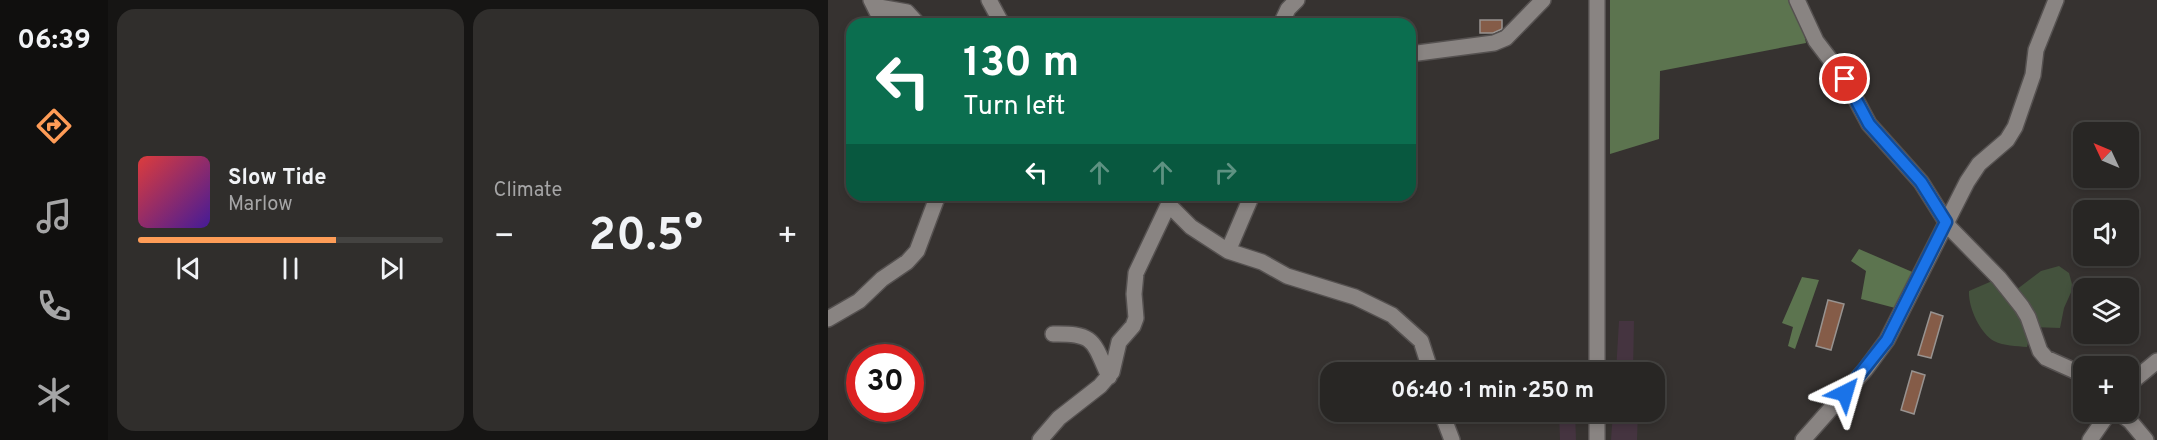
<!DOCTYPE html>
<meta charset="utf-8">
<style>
body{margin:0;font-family:Overpass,sans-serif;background:#302e2c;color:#f1f3f6;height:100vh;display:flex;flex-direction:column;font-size:22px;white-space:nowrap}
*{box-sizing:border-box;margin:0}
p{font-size:20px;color:#a5a5a6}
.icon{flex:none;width:33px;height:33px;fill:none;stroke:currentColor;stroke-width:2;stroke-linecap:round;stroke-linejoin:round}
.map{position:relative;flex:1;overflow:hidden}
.drawer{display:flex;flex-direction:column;gap:9px;padding:9px;background:#161514;width:720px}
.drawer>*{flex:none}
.top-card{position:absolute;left:18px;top:18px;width:570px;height:183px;border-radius:18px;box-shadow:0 3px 9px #0003,0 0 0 2px #444341;background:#0b6e4f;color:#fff;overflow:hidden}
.needle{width:39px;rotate:314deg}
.fabs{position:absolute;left:1245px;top:122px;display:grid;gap:12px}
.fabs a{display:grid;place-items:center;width:66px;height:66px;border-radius:12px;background:#282624;box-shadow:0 3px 9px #0003,0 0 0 2px #444341;font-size:30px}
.speed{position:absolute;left:18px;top:344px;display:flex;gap:12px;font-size:30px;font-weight:700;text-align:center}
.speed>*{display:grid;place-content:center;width:78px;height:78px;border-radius:50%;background:#282624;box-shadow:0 3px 9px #0003,0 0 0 2px #444341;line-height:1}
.speed .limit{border:9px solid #d22;background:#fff;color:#111}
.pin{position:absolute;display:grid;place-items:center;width:51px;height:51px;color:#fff;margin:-26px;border:3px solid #fff;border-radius:50%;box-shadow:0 2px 6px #0007}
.me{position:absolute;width:66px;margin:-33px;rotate:40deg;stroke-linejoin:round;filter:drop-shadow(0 0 4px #0008)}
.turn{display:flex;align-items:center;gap:21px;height:126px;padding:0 18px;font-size:27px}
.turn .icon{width:78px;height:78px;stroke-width:2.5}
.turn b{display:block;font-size:42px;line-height:51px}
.lanes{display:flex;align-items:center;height:57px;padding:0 18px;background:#0003;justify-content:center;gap:30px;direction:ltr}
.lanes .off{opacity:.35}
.big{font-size:45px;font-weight:700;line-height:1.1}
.drawer .card{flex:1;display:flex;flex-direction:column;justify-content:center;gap:9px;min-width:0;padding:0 21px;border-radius:18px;background:#302e2c}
.song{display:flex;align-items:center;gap:18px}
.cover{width:72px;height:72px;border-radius:9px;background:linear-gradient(135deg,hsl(0 70% 55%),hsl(260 70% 35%))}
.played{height:6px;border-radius:3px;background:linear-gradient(90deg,#fe9c57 65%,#444341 65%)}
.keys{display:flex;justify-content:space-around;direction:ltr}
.heat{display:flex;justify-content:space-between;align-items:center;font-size:33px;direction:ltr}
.drawer .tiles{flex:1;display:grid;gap:9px;grid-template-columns:repeat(2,1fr)}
.trip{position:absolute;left:492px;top:362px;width:345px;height:60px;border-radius:18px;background:#282624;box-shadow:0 3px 9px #0003,0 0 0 2px #444341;font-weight:700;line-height:60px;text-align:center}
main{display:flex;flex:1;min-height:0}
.menu{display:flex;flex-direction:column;width:108px;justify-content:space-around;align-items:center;background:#100f0e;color:#a5a5a6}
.menu .icon{width:42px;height:42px}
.menu .on{color:#fe9c57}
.menu b{font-size:27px;color:#f1f3f6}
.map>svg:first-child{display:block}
</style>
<main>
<nav class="menu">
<b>06:39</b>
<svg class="icon on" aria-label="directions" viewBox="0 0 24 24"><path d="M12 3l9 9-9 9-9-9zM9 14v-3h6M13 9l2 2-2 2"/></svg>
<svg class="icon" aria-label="music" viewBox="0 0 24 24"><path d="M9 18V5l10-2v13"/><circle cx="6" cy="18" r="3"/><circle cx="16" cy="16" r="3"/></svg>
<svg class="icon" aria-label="phone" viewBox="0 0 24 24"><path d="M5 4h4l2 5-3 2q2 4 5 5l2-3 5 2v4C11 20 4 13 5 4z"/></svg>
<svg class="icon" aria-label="climate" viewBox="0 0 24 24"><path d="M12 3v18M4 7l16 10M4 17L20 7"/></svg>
</nav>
<section class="drawer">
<div class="tiles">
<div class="card">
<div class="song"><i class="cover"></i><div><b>Slow Tide</b><p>Marlow</p></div></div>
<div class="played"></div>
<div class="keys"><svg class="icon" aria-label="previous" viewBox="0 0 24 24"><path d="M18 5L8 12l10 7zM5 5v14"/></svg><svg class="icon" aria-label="pause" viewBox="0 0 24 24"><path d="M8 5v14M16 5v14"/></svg><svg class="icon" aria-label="next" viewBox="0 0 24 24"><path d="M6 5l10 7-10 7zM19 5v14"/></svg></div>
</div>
<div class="card"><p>Climate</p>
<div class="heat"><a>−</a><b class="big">20.5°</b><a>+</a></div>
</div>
</div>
</section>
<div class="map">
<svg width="1329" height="440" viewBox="0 0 1329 440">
<rect width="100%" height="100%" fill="#363230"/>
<path fill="#453440" d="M791 321H806L805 372H788Z
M731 411H747L748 440H732Z
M785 411H810L809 440H783Z"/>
<path fill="#44523d" d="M1231 266 1241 273 1245 288 1236 308 1232 328 1204 327 1199 347C1188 346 1176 346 1166 341 1152 333 1140 307 1141 291L1171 278 1184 293 1213 271Z"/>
<path fill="#5c744f" d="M782 0H969L978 43 832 71 831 139 782 154Z
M1031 249 1089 274 1071 309 1033 299 1038 271 1023 261Z
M974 277 991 280 967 349 960 346 965 327 954 323Z"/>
<path fill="#855c48" stroke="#989390" stroke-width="1.5" d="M652 20H674V29L665 33H652Z
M1000 300 1016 304 1003 350 988 346Z
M1103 312 1115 316 1103 358 1090 355Z
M1084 371 1097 375 1086 414 1073 410Z"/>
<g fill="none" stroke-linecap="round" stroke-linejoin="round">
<defs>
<path id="minor" d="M43 0 46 6 79 12 90 24
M161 0 174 24
M969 0 988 41 1017 79 1041 124 1093 182 1122 228 1171 278 1194 307 1200 317 1212 351 1218 358 1256 375
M46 6 55 24
M453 24 460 9 469 0
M582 54 666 43 678 38 715 0
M341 205 363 227 400 251 434 262 459 276 527 297 564 315 593 341 603 372
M400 251 424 195
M0 319 31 301 54 279 79 262 89 251 110 195
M225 334C267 333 265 341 281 377
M769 372V0
M1300 385 1329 361
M613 411 624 440
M769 411V440
M1289 411 1302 421 1318 440
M212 440 231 418 272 386 284 372 291 342 305 326 308 318 306 294 308 273 345 195
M975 440 1037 370 1059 340 1139 182 1151 164 1179 140 1187 127 1205 75 1208 50 1228 0
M1262 440 1282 411"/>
</defs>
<use href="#minor" stroke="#555150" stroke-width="18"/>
<use href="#minor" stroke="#898482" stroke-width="15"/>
</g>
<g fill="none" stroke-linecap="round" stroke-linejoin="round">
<defs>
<path id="route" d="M1017 393 1059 340 1118 222 1093 182 1041 124 1017 79"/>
</defs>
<use href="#route" stroke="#114b97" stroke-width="15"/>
<use href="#route" stroke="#1a73e8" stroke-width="10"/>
</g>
</svg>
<div class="fabs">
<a><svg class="needle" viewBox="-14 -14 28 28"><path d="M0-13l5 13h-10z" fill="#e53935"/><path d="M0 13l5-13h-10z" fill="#a5a5a6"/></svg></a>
<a><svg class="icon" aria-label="sound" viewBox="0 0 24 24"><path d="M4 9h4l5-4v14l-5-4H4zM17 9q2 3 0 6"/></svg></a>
<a><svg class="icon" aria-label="layers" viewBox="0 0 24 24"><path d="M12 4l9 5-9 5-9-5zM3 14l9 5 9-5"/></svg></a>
<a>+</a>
</div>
<div class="speed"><div class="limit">30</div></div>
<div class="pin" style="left:1017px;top:79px;background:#d93025"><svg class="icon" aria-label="arrive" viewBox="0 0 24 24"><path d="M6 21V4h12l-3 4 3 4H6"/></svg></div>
<svg class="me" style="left:1017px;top:393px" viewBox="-20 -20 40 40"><path d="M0-17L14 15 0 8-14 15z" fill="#1a73e8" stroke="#fff" stroke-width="4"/></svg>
<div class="trip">06:40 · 1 min · 250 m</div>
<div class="top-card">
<div class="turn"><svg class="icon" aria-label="left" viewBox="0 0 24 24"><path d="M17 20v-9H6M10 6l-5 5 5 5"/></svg><div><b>130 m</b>Turn left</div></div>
<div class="lanes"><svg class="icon" aria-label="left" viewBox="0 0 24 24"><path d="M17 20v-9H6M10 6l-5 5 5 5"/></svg><svg class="icon off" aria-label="ahead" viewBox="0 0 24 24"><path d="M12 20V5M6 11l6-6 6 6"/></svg><svg class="icon off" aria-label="ahead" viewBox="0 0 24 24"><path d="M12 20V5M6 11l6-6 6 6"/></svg><svg class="icon off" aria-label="right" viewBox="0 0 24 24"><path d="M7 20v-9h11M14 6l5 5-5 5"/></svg></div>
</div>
</div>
</main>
